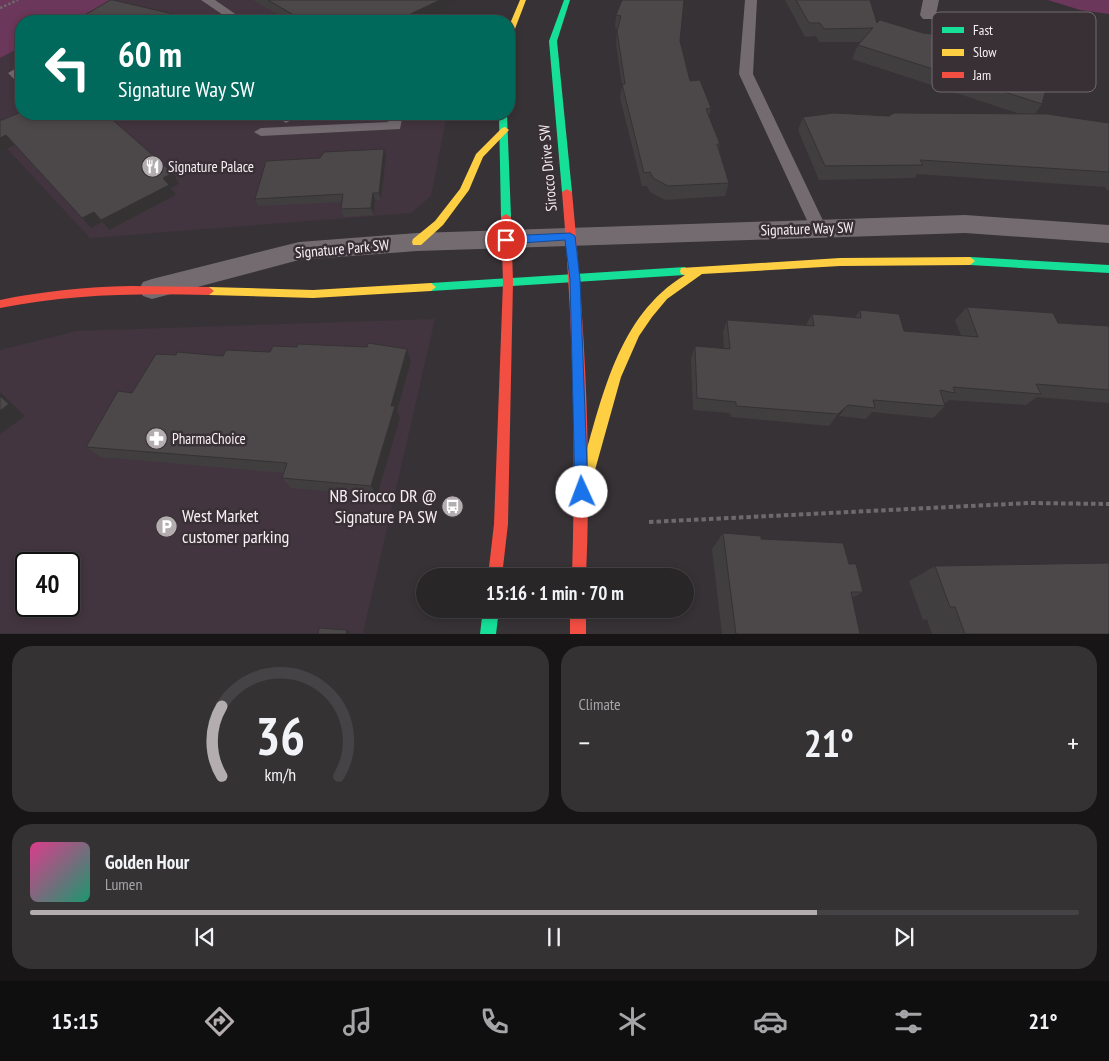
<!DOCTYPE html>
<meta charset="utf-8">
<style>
body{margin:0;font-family:"PT Sans Narrow",sans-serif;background:#353234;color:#f1f3f6;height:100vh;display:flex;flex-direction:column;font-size:19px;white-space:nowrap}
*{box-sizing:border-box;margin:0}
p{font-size:16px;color:#a5a5a8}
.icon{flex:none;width:28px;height:28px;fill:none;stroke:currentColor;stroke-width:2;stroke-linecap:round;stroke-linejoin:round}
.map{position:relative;height:634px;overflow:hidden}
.side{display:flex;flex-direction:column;gap:12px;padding:12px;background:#171516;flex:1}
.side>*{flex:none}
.top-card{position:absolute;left:15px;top:15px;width:500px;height:105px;border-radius:20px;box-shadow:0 2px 8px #0003,0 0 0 1px #454345;background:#00695c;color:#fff;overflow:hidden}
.speed{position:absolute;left:15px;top:552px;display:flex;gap:10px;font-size:25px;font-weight:700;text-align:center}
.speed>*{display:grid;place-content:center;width:65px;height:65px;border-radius:50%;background:#292628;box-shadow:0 2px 8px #0003,0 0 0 1px #454345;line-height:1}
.speed .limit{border:2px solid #111;border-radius:8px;background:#fff;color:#111}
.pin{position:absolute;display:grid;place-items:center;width:42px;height:42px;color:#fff;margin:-21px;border:2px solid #fff;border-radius:50%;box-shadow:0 1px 5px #0007}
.me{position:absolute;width:55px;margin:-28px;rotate:358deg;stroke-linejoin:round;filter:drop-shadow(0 0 4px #0008)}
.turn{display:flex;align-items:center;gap:18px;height:105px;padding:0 20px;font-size:22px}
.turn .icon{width:65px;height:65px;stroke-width:2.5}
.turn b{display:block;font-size:35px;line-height:42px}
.big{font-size:38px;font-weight:600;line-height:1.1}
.side .card{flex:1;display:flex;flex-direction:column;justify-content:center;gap:8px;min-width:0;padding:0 18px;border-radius:20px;background:#353234}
.side .dial{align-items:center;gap:0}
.dial svg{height:130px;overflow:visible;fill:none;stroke:#454345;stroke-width:7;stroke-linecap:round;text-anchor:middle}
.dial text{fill:#f1f3f6;stroke:none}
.song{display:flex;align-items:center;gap:15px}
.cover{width:60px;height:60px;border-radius:8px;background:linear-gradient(135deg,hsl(330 70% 55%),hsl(160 70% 35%))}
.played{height:5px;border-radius:2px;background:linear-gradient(90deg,#b3adb0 75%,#454345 75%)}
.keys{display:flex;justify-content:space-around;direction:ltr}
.heat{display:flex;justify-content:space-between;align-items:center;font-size:28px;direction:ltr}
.side .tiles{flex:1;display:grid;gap:12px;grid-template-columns:1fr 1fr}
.card:last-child{grid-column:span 2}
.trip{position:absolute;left:416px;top:568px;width:278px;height:50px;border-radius:25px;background:#292628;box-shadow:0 2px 8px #0003,0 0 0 1px #454345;font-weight:600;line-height:50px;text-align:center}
.menu{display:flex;height:80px;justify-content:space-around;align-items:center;background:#100f10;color:#a5a5a8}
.menu .icon{width:35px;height:35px}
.menu .current{color:#b3adb0}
.menu b{font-size:22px;color:#f1f3f6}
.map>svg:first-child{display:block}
</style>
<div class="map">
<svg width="1109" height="634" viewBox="0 0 1109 634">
<rect width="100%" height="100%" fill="#373235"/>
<path fill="#43353f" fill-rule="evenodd" d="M113 0H382L421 21H72Z
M21 47V114H447L431 196 411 213 90 238 0 141V58Z
M435 319 363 633H0V350L77 331ZM26 564H69V606H26Z"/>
<path fill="#6b375a" d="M0 0H113L72 21H21V47L0 58Z
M1048 0H1109V14L1080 10Z"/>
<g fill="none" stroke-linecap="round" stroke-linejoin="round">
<path stroke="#6f696c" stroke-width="2.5" stroke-dasharray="2.5 2" stroke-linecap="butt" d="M0 8 18 0"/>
<path stroke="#6f696c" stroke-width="4" stroke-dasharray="4.5 3" stroke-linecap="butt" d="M649 522 1029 503 1109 504"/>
<path fill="#736b70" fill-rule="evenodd" d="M201 0H215L244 20 232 21Z
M745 0H757L753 74 827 229 825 233H813L811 229 739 74Z
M15 69 21 72V82L16 81 8 73Z
M272 114H288L293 119 286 123Z
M389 114H403L400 129 261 136 254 132 261 128 388 122Z"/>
<path fill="#736b70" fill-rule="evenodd" d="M923 0H939L935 19H923L920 15Z
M965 215 1109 225V243L965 233 417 251 299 260 152 299 143 296 139 289 143 282 152 279 299 242 417 233Z"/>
<path fill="#16e098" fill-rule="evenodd" d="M564 0H570L557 41 572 192 567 195 562 192 549 41Z
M499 114H507L511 217 506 220 501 217Z
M970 257 1109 265V273L970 265 965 261Z
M685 267 690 271 685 275 431 291 426 287 431 283Z
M483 609H499L496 634H480Z"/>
<path fill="#ffcf43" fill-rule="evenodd" d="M520 0H526L513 34 509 36V26Z
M505 127 509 130 483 157 469 190 443 225 421 245H413L412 242 413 239 435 221 460 189 476 154 502 128Z
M970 257 975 261 970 265 840 266 702 274 667 299 652 317 639 336 621 377 595 470 593 474 588 476 583 474 581 470C602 399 617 316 685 275L681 274 680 271 681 268 840 258Z
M431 283 436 287 431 291 313 298 209 295 204 291 209 287 313 290Z"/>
<path fill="#f24e42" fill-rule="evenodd" d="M567 189 572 192C584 319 592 448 586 576H572C576 448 573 320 562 192Z
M506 214 511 217 513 282 508 524 502 576H488L494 524 503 282 501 217Z
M130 286 209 287 214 291 209 295C138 293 69 294 0 308V300C43 291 86 287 130 286Z
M570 609H586V634H570Z"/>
</g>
<path fill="#413e40" d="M253 0H464L421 21H289Z
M622 0 680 41 690 81 711 108 709 116 720 144 719 148 729 183 725 196 665 200 650 192 647 186H642L620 98 622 85 616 44 617 29 615 28 616 15Z
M785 0H870L877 23 1053 61 1042 104 1035 114 1109 123V190H1107L1105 187 917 174 915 178 819 180 798 130 803 117 889 116 1020 114 852 59 858 45 861 42H819L816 36 805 37Z
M0 120 179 184 171 188 176 195 109 230 102 222 91 228 15 145 0 152Z
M386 156 381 200H375L374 215 344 217 341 209 342 202 258 206 255 199Z
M967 307 1058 323 1109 326V403L1037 397 1026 405 949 400 944 404 945 406 933 418 872 412 866 419 839 416 829 426 731 417 730 413 693 410 691 359 695 346 724 349 723 332 727 320 806 325 812 314 855 317 860 310 904 331 961 335 955 320Z
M297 347H367L407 349 411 361 397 411 400 418 377 496 291 488 282 478 284 473 101 457 86 447 132 393 176 355 223 356 270 352Z
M723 533 761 539 849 564 863 592 852 598 860 634H722L712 549Z
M935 566 1109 634H932L927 619 923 620 909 581Z"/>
<path fill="#353234" d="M440 0H464L421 21H400V19Z
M173 14 176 21H162Z
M6 135 15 145 0 152V138Z
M384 149 386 156 381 200 379 193Z
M173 173 179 184 171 188 176 195 109 230 101 220 163 178Z
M373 193 375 200 374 215 371 208Z
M94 212 102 222 91 228 82 218Z
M407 349 411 361 397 411 400 418 377 496 371 486 391 406Z
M0 392 25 416 0 434Z
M848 405 839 416 829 426 838 414Z
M347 630 351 633V634H346Z"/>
<path fill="#4c484a" stroke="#353234" d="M110 0H113L173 14 162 21H75Z
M268 0H440L400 19 404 21H304Z
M622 0H684L680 41 690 81 700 80 711 108 706 109 720 144H717L729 183 668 186 653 178 650 172 644 173 622 84H625L617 31 621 16 616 15Z
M796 0H870L877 23 880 20 923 33 956 37 1077 20 1053 61 1042 104 858 45 873 28 824 29 820 23H809Z
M21 112V114H106L173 173 163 178 169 185 101 220 94 212 82 218 6 135 0 138V120H2Z
M834 113 889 116 894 113 1047 114 1109 123V172L920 160 923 165 825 166 803 117Z
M384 149 379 193H373L371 208 341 209 343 194 255 199 266 161 320 158 324 152Z
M967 307 1053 313 1058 323 1109 326V390L1036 384 1041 394 953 387 955 393 940 390 945 406 873 400 875 408 848 405 838 414 736 406V402L697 398 695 346 730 349 727 320 814 326 812 314 861 318 860 310 899 314 904 331 978 337Z
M368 343 407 349 391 406H395L371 486 282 478 287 463 86 447 118 391 132 393 156 354 176 355 177 352 223 356 226 350 270 352 273 346 297 347 298 344 367 347Z
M0 396 9 404 0 411Z
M723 533 761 536V539L843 543 849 564H856L863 592H851L860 634H736Z
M1109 563V634H965L955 607H950L935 566Z
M319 628 347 630 346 634H318Z"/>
<path fill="#1a73e8" stroke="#114b97" d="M570 233 575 236 580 279 588 492 586 497 582 499 577 497 575 492 570 279 565 240 506 244 500 240 506 236Z"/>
<defs>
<symbol id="restaurant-disc" viewBox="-11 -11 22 22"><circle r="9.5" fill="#b3adb0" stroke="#393036"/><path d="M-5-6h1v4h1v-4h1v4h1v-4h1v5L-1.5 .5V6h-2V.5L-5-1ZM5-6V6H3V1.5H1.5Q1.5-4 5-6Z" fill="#fff"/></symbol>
<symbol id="pharmacy-disc" viewBox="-11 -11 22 22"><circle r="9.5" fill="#b3adb0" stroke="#393036"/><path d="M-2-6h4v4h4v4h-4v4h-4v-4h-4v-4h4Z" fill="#fff"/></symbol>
<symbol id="bus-disc" viewBox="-11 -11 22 22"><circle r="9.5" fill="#b3adb0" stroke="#393036"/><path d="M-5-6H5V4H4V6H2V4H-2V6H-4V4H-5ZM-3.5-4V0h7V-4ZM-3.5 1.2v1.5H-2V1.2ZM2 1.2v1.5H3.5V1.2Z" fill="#fff"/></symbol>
<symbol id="parking-disc" viewBox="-11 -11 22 22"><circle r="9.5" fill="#b3adb0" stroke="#393036"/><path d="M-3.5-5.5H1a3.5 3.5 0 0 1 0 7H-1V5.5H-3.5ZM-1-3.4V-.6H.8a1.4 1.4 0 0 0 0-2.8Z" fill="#fff"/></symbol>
</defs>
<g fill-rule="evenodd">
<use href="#restaurant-disc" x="140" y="154" width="25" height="25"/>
<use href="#pharmacy-disc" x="144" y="426" width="25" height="25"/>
<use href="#bus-disc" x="440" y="494" width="25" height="25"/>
<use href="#parking-disc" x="154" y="514" width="25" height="25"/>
</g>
<g text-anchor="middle" stroke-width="5" stroke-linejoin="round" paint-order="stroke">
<g font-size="15" fill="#f6eff3" stroke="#393036" text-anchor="start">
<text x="168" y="172">Signature Palace</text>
<text x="172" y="444">PharmaChoice</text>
</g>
<g font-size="15" fill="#f6eff3" stroke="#393036">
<text transform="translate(548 168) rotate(-95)" y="5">Sirocco Drive SW</text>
<text transform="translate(807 229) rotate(-2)" y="5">Signature Way SW</text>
<text transform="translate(342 249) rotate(-5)" y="5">Signature Park SW</text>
</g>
<g font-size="18" fill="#f6eff3" stroke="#393036" text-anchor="end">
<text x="437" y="502">NB Sirocco DR @<tspan x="437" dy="21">Signature PA SW</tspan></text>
<text x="182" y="522" text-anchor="start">West Market<tspan x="182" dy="21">customer parking</tspan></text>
</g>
</g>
<rect x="932" y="12" width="164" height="80" rx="8" fill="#393036" stroke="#72696f" stroke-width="1"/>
<rect x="942" y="27" width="22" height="6" fill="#16e098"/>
<rect x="942" y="49" width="22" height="7" fill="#ffcf43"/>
<rect x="942" y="72" width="22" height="6" fill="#f24e42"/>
<g font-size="14" fill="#f6eff3">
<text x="973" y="35">Fast</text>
<text x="973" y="57">Slow</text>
<text x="973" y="80">Jam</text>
</g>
</svg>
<div class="speed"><div class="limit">40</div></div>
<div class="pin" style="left:506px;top:240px;background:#d93025"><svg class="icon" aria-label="arrive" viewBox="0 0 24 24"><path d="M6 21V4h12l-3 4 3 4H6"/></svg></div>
<svg class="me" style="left:582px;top:492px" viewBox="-20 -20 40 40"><circle r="19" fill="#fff"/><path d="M0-13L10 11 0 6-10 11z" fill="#1a73e8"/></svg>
<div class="trip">15:16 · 1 min · 70 m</div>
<div class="top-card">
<div class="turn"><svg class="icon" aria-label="left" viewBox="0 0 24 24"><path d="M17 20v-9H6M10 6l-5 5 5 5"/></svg><div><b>60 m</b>Signature Way SW</div></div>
</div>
</div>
<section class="side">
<div class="tiles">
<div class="card dial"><svg viewBox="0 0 100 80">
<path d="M14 69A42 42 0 1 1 86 69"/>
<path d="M14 69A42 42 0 0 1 14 26" stroke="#b3adb0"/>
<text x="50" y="56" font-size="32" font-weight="700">36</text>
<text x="50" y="72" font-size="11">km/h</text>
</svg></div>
<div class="card"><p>Climate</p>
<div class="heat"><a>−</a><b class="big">21°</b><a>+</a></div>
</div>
<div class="card">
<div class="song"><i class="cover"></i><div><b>Golden Hour</b><p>Lumen</p></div></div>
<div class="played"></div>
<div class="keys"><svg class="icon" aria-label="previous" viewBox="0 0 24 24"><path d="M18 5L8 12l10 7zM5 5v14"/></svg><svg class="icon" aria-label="pause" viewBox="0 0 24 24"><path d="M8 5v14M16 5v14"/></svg><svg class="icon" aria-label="next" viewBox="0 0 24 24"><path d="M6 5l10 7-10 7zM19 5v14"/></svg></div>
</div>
</div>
</section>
<nav class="menu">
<b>15:15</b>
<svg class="icon current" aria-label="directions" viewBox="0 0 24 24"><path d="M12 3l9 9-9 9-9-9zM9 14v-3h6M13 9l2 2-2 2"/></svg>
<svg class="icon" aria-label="music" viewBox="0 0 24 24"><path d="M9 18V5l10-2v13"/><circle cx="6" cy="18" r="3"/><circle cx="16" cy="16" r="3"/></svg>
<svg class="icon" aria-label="phone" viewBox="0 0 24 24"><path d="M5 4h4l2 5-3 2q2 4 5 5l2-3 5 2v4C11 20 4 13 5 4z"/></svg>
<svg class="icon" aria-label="climate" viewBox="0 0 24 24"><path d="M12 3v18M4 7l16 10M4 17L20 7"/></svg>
<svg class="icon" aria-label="car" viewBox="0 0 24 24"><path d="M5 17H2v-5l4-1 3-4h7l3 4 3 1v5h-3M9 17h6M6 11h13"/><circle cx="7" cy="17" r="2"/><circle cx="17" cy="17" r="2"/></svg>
<svg class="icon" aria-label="filters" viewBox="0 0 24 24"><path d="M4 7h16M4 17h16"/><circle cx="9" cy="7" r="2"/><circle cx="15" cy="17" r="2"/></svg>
<b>21°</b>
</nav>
